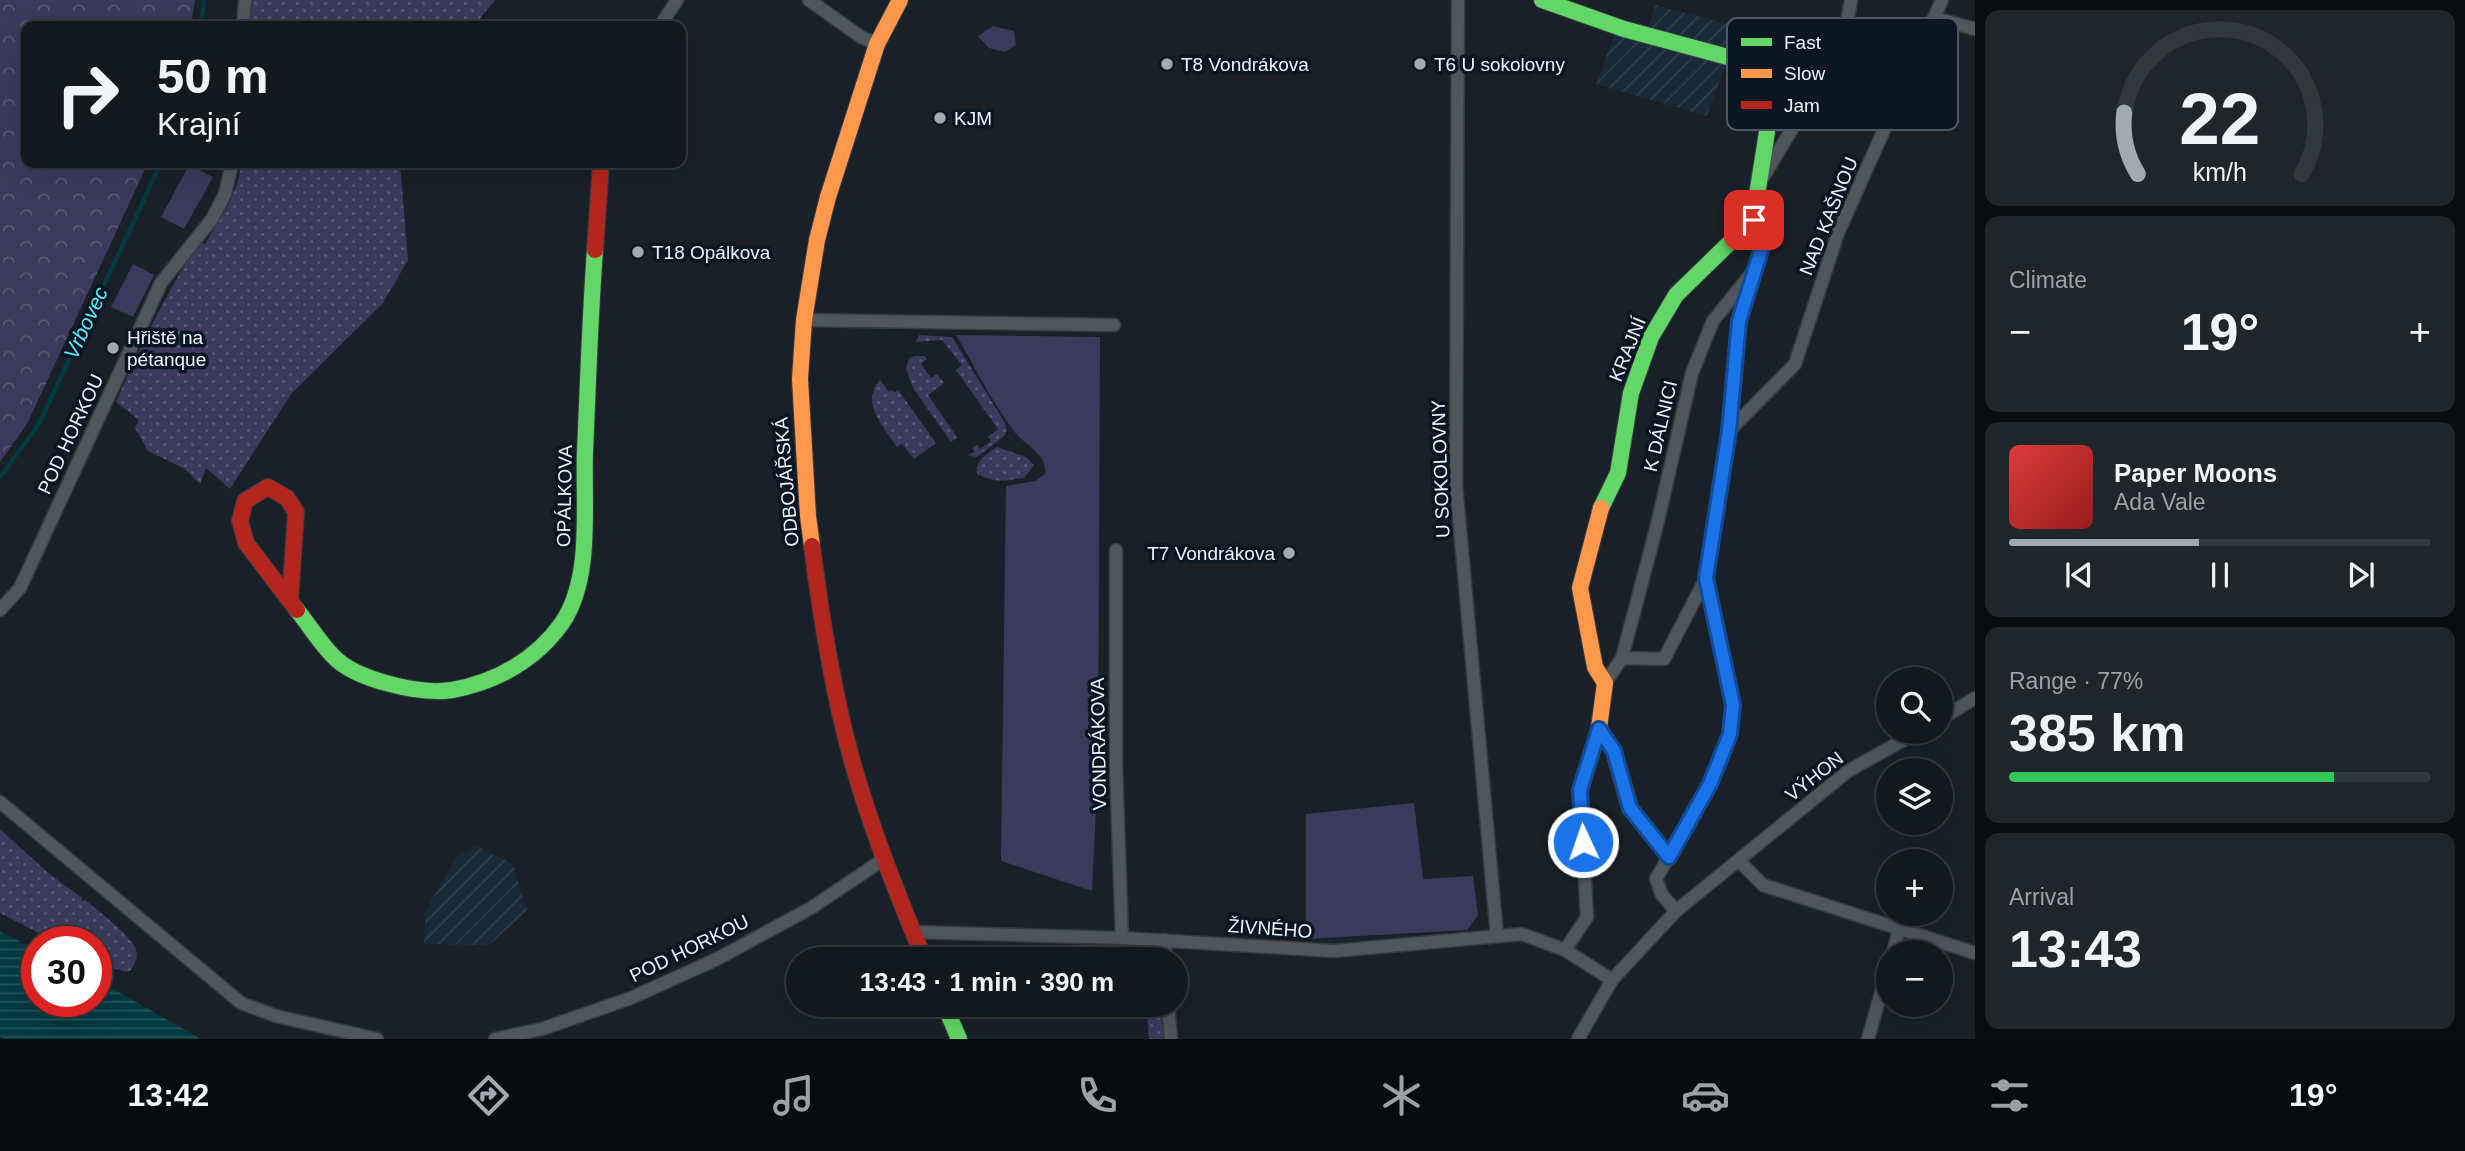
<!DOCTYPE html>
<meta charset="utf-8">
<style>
body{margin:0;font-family:Arial,sans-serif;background:#20252a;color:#f1f3f6;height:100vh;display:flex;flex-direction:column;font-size:26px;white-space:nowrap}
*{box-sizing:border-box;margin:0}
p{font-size:23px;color:#9da0a4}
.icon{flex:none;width:38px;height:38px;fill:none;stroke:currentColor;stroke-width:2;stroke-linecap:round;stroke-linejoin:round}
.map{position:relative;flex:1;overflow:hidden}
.panel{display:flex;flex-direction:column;gap:10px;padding:10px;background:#0a0d10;width:490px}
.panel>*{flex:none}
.banner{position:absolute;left:21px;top:21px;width:665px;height:147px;border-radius:14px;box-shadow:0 7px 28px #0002,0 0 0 2px #32373b;background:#13181d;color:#f1f3f6;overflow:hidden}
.fabs{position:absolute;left:1876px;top:667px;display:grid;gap:14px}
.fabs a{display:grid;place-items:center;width:77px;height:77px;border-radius:50%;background:#13181d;box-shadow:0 7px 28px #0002,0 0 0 2px #32373b;font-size:35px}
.speed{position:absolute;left:21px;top:926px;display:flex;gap:14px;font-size:35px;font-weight:700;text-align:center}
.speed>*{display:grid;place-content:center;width:91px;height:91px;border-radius:50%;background:#13181d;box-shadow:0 7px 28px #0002,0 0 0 2px #32373b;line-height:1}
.speed .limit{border:10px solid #d22;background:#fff;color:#111}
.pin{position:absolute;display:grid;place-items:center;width:60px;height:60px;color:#fff;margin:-30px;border-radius:14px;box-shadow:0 4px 10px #0006}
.me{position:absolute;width:77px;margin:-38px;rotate:357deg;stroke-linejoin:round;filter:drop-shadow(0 0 5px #0008)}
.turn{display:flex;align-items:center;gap:24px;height:147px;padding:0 21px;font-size:32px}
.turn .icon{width:91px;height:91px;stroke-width:2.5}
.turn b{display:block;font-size:49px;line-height:60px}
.big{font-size:52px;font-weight:600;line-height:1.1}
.panel .tile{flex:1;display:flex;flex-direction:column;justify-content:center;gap:10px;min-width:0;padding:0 24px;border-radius:14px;background:#20252a}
.panel .dial{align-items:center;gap:0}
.dial svg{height:182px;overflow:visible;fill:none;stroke:#32373b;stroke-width:7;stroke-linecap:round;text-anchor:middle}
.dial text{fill:#f1f3f6;stroke:none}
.song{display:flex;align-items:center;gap:21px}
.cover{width:84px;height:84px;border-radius:10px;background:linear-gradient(135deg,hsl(0 70% 55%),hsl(0 70% 35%))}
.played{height:7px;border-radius:4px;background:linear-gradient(90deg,#a1a9b1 45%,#32373b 45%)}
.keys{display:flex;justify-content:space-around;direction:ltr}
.heat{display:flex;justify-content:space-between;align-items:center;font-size:38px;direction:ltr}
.charge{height:10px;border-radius:5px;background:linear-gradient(90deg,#34c759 77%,#32373b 0)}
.trip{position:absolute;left:786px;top:947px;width:402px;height:70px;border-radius:35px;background:#13181d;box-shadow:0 7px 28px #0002,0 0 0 2px #32373b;font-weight:600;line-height:70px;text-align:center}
.dock{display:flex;height:112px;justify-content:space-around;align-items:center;background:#080a0c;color:#9da0a4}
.dock .icon{width:49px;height:49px}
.dock .selected{color:#a1a9b1}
.dock b{font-size:32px;color:#f1f3f6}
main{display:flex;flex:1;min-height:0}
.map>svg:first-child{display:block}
</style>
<main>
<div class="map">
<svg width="1975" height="1039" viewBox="0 0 1975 1039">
<defs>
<pattern id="industrial-furrows" width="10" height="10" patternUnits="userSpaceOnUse" patternTransform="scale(1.75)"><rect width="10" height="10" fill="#182a38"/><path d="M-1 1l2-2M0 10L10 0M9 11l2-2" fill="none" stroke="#2e3f4c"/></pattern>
<pattern id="grass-dots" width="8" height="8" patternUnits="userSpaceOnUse" patternTransform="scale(1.75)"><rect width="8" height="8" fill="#3c3a5c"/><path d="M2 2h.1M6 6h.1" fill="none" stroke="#585774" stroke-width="1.8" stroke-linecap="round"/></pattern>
<pattern id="forest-crowns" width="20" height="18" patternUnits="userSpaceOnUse" patternTransform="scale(1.75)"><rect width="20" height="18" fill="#3c3a5c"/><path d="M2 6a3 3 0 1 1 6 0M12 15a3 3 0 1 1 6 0" fill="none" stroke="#585774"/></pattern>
<pattern id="water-rules" width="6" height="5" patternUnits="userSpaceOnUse" patternTransform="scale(1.75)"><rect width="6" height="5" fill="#023a40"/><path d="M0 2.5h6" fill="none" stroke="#27575c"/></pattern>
</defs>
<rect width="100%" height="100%" fill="#192027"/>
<path fill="url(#industrial-furrows)" d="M1656 5 1764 34 1751 78 1724 69 1707 116 1596 84 1619 22 1647 29Z
M476 846 513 864 527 911 489 945 424 944 426 910 456 858Z"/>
<path fill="url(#grass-dots)" d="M252 0H495L474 26H250Z
M241 163H400L408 260 383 303 291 394 230 489 206 468 200 484 185 469 148 451 135 428 139 420 116 402C140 346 166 294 199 242L205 244C220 218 239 194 241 163Z
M919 335 952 337 1005 423 1007 431 1004 436 977 457 967 455 975 452 972 448 977 445 980 449 991 441 988 437 998 429 956 370 962 365 942 340 916 342Z
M915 356H924L927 359 921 364 931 378 937 374 944 383 928 395 957 437 951 442 913 388 906 369 909 358Z
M880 380 889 392 892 390 894 393 898 390 936 443 914 459 902 444 897 447C883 426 860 403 880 380Z
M997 447 1026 457 1034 465 1024 478C1003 480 997 484 977 474 975 460 986 455 997 447Z
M0 829 47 872 82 898V901L85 900C96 909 133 937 136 950 138 958 135 963 131 970L126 972 96 963V942L54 941 0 913Z
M1146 1005H1164L1166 1039H1149Z"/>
<path fill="url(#forest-crowns)" d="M0 0H195L191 26H26V163H148L27 424 0 462Z"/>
<path fill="#3c3a5c" d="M993 26 1014 31 1016 45 1005 52 989 48 978 36Z
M189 165 213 177 184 229 161 217Z
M133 264 154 275 133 317 111 307Z
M956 335 1100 337 1098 766 1092 891 1001 861 1006 486 1035 481 1045 474C1048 454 1024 445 1014 431 993 404 974 365 956 335Z
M1414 803 1423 879 1473 876 1478 915 1467 930 1306 939V814Z"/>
<path fill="url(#water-rules)" d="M0 931 37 950V1001H96V979L201 1039H5L0 1037Z"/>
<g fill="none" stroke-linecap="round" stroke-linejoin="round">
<path stroke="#023a40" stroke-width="4.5" d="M201 26 204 0
M0 477 39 424 161 163"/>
<defs>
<path id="street" d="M809 0 861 37 877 44
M1458 0 1456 485 1497 936
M1935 18 1975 29
M243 26 245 0
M660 26 677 0
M1763 177 1812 96 1848 17 1851 0
M804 320 1114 325
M1729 431 1795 364 1838 233 1942 0
M1116 550V767L1122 938
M0 610 20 588 161 283 212 219 225 194 232 163
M1622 658 1664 659 1706 578
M1605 683 1622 658 1657 525 1692 373 1713 321 1751 274
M1941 719 1975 698
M0 802 241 1003 276 1016 377 1039
M1739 861 1763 885 1975 953
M1676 911 1662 895 1656 879 1710 784 1730 734 1733 705 1706 578 1729 431 1739 321 1763 244 1753 220
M913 932 1122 938 1334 951 1522 934 1565 950 1612 980
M1165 940 1166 959
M1565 950 1587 917 1580 790 1599 728
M1893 952 1899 930
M1168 1004 1171 1039
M495 1039 542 1029 631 998 717 959 811 908 884 859
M1578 1039 1612 980 1676 911 1848 771 1918 732
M1868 1039 1888 968"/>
<path id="fast" d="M1542 0 1624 29 1739 60 1762 80 1768 109 1767 132 1753 220 1676 295 1651 337 1631 393 1618 473 1601 508
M297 610C309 625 320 643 333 656 355 680 421 695 452 690 496 682 536 660 562 623 593 578 583 504 585 452 588 385 590 317 595 250
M944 1004 959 1039"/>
<path id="slow" d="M1601 508 1580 588 1595 667 1605 683 1599 728 1614 752 1630 808 1669 857
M812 546 808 516 800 379 804 320 817 240 828 197 877 44 900 0"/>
<path id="jam" d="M595 250 601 163
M812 546C821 617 832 688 851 757 870 826 897 893 924 959
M290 601 296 512 287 498 268 487 245 501 240 521 246 543 297 610"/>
</defs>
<use href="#street" stroke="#373c42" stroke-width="15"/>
<use href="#fast" stroke="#373c42" stroke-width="18"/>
<use href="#slow" stroke="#373c42" stroke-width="18"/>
<use href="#jam" stroke="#373c42" stroke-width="18"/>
<use href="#street" stroke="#50565c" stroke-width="12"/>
<use href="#fast" stroke="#63d668" stroke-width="16"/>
<use href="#slow" stroke="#ff974d" stroke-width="16"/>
<use href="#jam" stroke="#b3261e" stroke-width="16"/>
</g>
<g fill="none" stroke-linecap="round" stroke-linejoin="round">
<defs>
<path id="route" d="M1583 842 1580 790 1599 729 1614 751 1630 808 1669 857 1710 784 1730 734 1733 705 1706 578 1729 431 1739 321 1763 244 1754 220"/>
</defs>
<use href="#route" stroke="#114b97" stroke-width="18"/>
<use href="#route" stroke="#1a73e8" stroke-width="12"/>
</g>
<g fill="#a1a9b1" stroke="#0a1723" stroke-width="2.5">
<circle cx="1167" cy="64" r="7"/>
<circle cx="1420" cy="64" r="7"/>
<circle cx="940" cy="118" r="7"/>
<circle cx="638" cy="252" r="7"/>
<circle cx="113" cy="348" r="7"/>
<circle cx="1289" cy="553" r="7"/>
</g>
<g text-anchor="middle" stroke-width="7" stroke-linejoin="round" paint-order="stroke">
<g font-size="19" fill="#eaf3fb" stroke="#0a1723" text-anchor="start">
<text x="1181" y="71">T8 Vondrákova</text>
<text x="1434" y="71">T6 U sokolovny</text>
<text x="954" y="125">KJM</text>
<text x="652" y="259">T18 Opálkova</text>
<text x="127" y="344">Hřiště na<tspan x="127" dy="22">pétanque</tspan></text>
<text x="1275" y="560" text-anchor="end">T7 Vondrákova</text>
</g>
<g font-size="19" fill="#eaf3fb" stroke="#0a1723">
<text transform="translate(1828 216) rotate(-68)" y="7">NAD KAŠNOU</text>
<text transform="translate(1627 349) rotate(-68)" y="7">KRAJNÍ</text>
<text transform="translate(1660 426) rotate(-77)" y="7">K DÁLNICI</text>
<text transform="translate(70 434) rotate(-65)" y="7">POD HORKOU</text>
<text transform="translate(1440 469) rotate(-92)" y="7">U SOKOLOVNY</text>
<text transform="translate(786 482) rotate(-95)" y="7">ODBOJÁŘSKÁ</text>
<text transform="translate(564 496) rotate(-89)" y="7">OPÁLKOVA</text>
<text transform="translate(1098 744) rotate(-91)" y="7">VONDRÁKOVA</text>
<text transform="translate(1814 776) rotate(-38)" y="7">VÝHON</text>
<text transform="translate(1270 928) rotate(4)" y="7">ŽIVNÉHO</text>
<text transform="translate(689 948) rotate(-26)" y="7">POD HORKOU</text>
</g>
<g font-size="21" font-style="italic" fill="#59edfd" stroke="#0a1723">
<text transform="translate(86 323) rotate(-65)" y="7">Vrbovec</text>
</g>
</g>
<rect x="1727" y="18" width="231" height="112" rx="10" fill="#0a1723" stroke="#4d5964" stroke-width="2"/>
<rect x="1741" y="38" width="31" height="8" fill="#63d668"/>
<rect x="1741" y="69" width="31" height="9" fill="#ff974d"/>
<rect x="1741" y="101" width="31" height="8" fill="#b3261e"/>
<g font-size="19" fill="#eaf3fb">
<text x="1784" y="49">Fast</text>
<text x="1784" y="80">Slow</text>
<text x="1784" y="112">Jam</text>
</g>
</svg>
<div class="fabs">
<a><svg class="icon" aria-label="search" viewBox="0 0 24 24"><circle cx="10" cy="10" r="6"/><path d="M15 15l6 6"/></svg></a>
<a><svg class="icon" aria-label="layers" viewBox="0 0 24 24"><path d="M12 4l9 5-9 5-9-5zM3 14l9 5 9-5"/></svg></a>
<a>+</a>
<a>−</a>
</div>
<div class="speed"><div class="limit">30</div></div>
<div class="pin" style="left:1754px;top:220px;background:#d93025"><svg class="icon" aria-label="arrive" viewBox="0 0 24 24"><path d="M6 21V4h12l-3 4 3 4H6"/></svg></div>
<svg class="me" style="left:1583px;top:842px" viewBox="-20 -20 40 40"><circle r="17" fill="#1a73e8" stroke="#fff" stroke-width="3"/><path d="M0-11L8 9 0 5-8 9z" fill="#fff"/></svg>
<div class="trip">13:43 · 1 min · 390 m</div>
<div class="banner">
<div class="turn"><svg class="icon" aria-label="right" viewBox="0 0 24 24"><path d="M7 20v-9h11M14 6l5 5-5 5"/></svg><div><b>50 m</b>Krajní</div></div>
</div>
</div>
<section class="panel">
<div class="tile dial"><svg viewBox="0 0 100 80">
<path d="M14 69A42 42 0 1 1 86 69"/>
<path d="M14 69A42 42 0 0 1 8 42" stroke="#a1a9b1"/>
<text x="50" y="56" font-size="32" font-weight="700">22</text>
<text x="50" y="72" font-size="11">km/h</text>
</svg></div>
<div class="tile"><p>Climate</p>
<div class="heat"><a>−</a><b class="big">19°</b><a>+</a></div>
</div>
<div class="tile">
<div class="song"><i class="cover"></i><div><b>Paper Moons</b><p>Ada Vale</p></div></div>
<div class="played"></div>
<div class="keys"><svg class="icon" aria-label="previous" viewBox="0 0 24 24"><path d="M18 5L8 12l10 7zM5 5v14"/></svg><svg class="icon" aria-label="pause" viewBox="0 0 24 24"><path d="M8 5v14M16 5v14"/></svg><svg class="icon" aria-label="next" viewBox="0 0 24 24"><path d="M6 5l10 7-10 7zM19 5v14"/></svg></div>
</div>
<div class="tile"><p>Range · 77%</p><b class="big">385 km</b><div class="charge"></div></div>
<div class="tile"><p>Arrival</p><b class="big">13:43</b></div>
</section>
</main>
<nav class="dock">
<b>13:42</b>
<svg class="icon selected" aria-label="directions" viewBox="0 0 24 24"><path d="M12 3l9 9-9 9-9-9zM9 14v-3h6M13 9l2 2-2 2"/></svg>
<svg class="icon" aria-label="music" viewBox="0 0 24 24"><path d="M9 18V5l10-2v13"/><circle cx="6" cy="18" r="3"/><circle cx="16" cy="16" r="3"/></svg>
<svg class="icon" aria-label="phone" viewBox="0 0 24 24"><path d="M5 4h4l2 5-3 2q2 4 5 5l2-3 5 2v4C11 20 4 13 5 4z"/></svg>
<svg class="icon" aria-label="climate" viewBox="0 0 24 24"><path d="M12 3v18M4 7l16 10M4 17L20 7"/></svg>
<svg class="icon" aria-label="car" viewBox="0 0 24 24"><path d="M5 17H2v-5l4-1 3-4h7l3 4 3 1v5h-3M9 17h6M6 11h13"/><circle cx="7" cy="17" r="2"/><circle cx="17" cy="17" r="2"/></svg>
<svg class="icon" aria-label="filters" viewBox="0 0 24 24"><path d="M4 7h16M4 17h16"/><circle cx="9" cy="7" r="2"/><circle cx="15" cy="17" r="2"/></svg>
<b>19°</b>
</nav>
